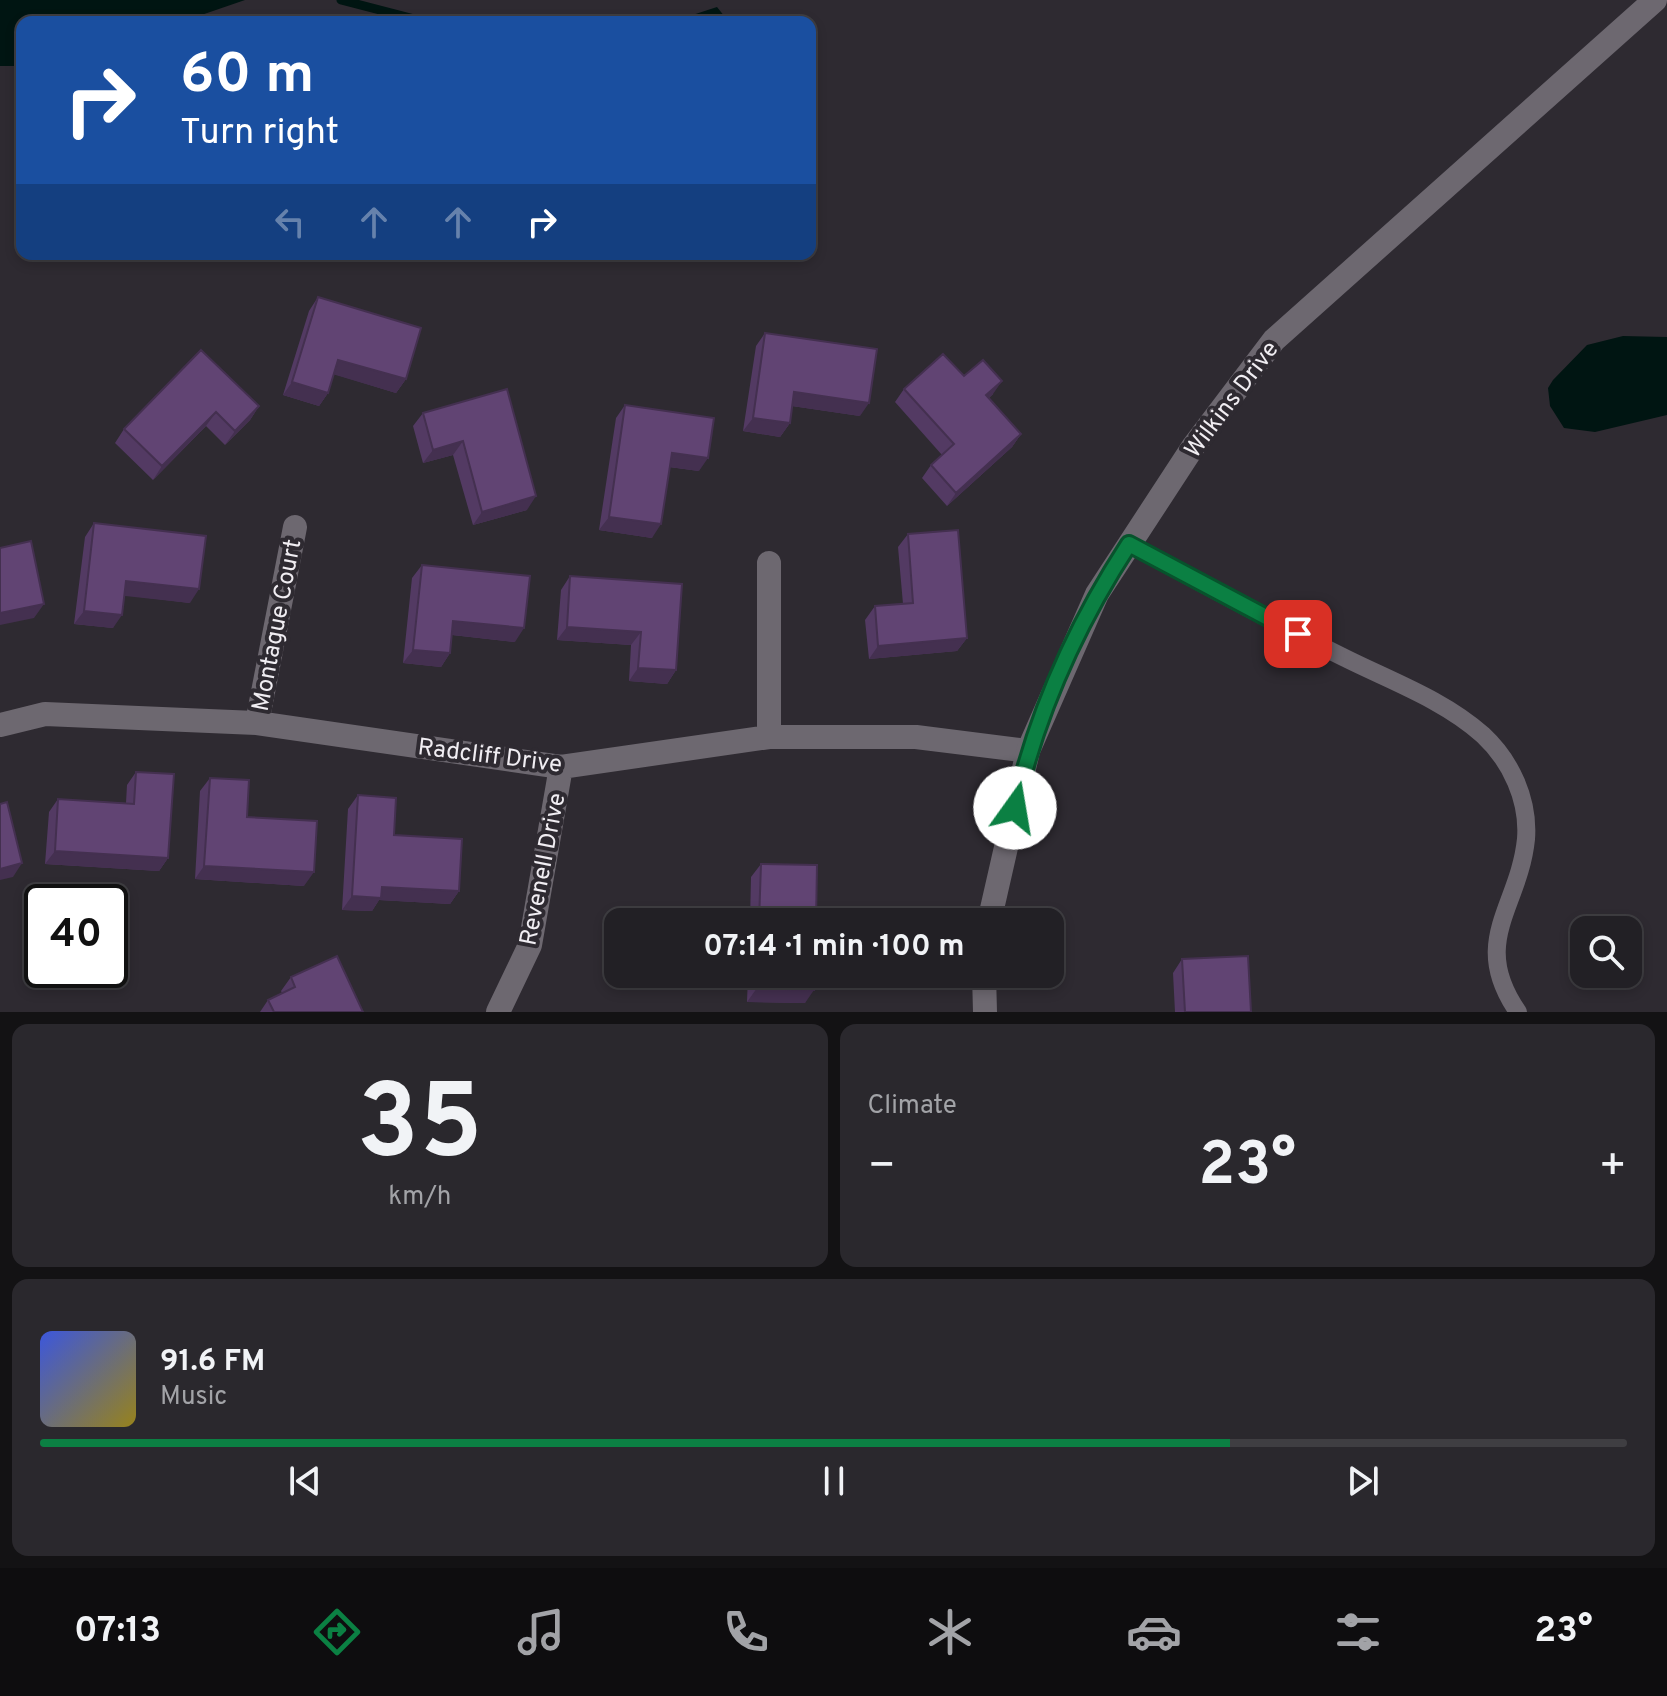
<!DOCTYPE html>
<meta charset="utf-8">
<style>
body{margin:0;font-family:Overpass,sans-serif;background:#2a282d;color:#f1f3f6;height:100vh;display:flex;flex-direction:column;font-size:30px;white-space:nowrap}
*{box-sizing:border-box;margin:0}
p{font-size:26px;color:#a2a3a7}
.icon{flex:none;width:44px;height:44px;fill:none;stroke:currentColor;stroke-width:2;stroke-linecap:round;stroke-linejoin:round}
.map{position:relative;height:1012px;overflow:hidden}
.side{display:flex;flex-direction:column;gap:12px;padding:12px;background:#131214;flex:1}
.side>*{flex:none}
.banner{position:absolute;left:16px;top:16px;width:800px;height:244px;border-radius:16px;box-shadow:0 4px 12px #0003,0 0 0 2px #3f3e42;background:#1a4fa0;color:#fff;overflow:hidden}
.controls{position:absolute;left:1570px;top:916px;display:grid;gap:16px}
.controls a{display:grid;place-items:center;width:72px;height:72px;border-radius:16px;background:#222025;box-shadow:0 4px 12px #0003,0 0 0 2px #3f3e42;font-size:40px}
.speed{position:absolute;left:24px;top:884px;display:flex;gap:16px;font-size:40px;font-weight:700;text-align:center}
.speed>*{display:grid;place-content:center;width:104px;height:104px;border-radius:50%;background:#222025;box-shadow:0 4px 12px #0003,0 0 0 2px #3f3e42;line-height:1}
.speed .limit{border:4px solid #111;border-radius:12px;background:#fff;color:#111}
.pin{position:absolute;display:grid;place-items:center;width:68px;height:68px;color:#fff;margin:-34px;border-radius:16px;box-shadow:0 4px 12px #0006}
.me{position:absolute;width:88px;margin:-44px;rotate:13deg;stroke-linejoin:round;filter:drop-shadow(0 0 6px #0008)}
.turn{display:flex;align-items:center;gap:28px;height:168px;padding:0 32px;font-size:36px}
.turn .icon{width:104px;height:104px;stroke-width:2.5}
.turn b{display:block;font-size:56px;line-height:68px}
.lanes{display:flex;align-items:center;height:76px;padding:0 32px;background:#0003;justify-content:center;gap:40px;direction:ltr}
.lanes .off{opacity:.35}
.big{font-size:60px;font-weight:700;line-height:1.1}
.side .tile{flex:1;display:flex;flex-direction:column;justify-content:center;gap:12px;min-width:0;padding:0 28px;border-radius:16px;background:#2a282d}
.side .dial{align-items:center;gap:0}
.dial b{font-size:104px;line-height:1}
.song{display:flex;align-items:center;gap:24px}
.cover{width:96px;height:96px;border-radius:12px;background:linear-gradient(135deg,hsl(230 70% 55%),hsl(50 70% 35%))}
.played{height:8px;border-radius:4px;background:linear-gradient(90deg,#0b8043 75%,#3f3e42 75%)}
.keys{display:flex;justify-content:space-around;direction:ltr}
.heat{display:flex;justify-content:space-between;align-items:center;font-size:44px;direction:ltr}
.side .tiles{flex:1;display:grid;gap:12px;grid-template-columns:1fr 1fr}
.tile:last-child{grid-column:span 2}
.trip{position:absolute;left:604px;top:908px;width:460px;height:80px;border-radius:16px;background:#222025;box-shadow:0 4px 12px #0003,0 0 0 2px #3f3e42;font-weight:700;line-height:80px;text-align:center}
.tabs{display:flex;height:128px;justify-content:space-around;align-items:center;background:#0e0d0f;color:#a2a3a7}
.tabs .icon{width:56px;height:56px}
.tabs .on{color:#0b8043}
.tabs b{font-size:36px;color:#f1f3f6}
.map>svg:first-child{display:block}
</style>
<div class="map">
<svg width="1667" height="1012" viewBox="0 0 1667 1012">
<rect width="100%" height="100%" fill="#2e2a31"/>
<path fill="#001512" d="M0 0H245L181 22H22V66H0Z
M717 7 729 22H671Z
M1623 336 1667 337V415L1595 432 1564 428 1550 406 1548 388 1553 380 1587 345Z"/>
<g fill="none" stroke-linecap="round" stroke-linejoin="round">
<path stroke="#001512" stroke-width="9" d="M341 0 426 22"/>
<path stroke="#6d6870" stroke-width="18" d="M1129 544C1201 583 1272 622 1345 658 1391 681 1444 700 1483 735 1511 761 1529 800 1526 839 1519 908 1469 941 1518 1012"/>
<path stroke="#6d6870" stroke-width="24" d="M769 563V737
M257 723 295 527
M0 725 45 714 257 723 561 767 769 737H916L1028 751
M498 1012 530 945 561 767"/>
<path stroke="#6d6870" stroke-width="24" d="M989 922 1028 751 1097 594 1193 447 1274 340 1655 0
M984 974 985 1012"/>
</g>
<path fill="#533a63" d="M318 297 406 379 396 393 334 374 328 393 319 406 283 395 309 311Z
M765 333 860 416 792 406 790 423 780 437 743 431 756 346Z
M201 350 259 406 250 420 225 445 206 426 153 480 115 443 124 429Z
M507 389 527 510 473 525 453 455 423 463 413 426 423 413Z
M904 389 993 394 989 398 1021 434 1012 447 947 506 922 478 931 465 942 455 895 402Z
M625 405 699 471 669 467 652 538 599 530 616 418Z
M94 523 190 603 124 595 113 628 74 624 85 537Z
M908 534 967 638 957 651 869 659 865 620 875 606 903 604 898 547Z
M422 565 515 642 452 635 450 653 441 667 403 663 412 578Z
M570 576 682 584 676 670 667 684 629 681 631 645 557 640 561 590Z
M136 772 168 858 159 871 45 864 49 812 58 799 126 803 127 785Z
M210 778 247 817 304 886 195 879 200 791Z
M358 795 394 835 459 891 450 904 379 900 372 911 342 910 348 809Z
M761 864 816 922H750L751 877Z
M1182 959 1251 1012H1175L1173 973Z
M748 974H814L805 1003 747 1002Z
M291 977 363 1012H260L268 1000 282 993 281 991Z"/>
<path fill="#443050" d="M338 360 406 379 396 393 329 373Z
M1002 381 993 394 977 408 986 395Z
M292 382 328 393 319 406 283 395Z
M794 392 869 403 860 416 785 405Z
M259 406 250 420 225 445 235 431Z
M216 412 206 426 153 480 162 466Z
M753 418 790 423 780 437 743 431Z
M1021 434 1012 447 947 506 956 493Z
M463 441 453 455 423 463 433 450Z
M672 453 708 458 699 471 662 466Z
M536 496 527 510 473 525 482 512Z
M609 517 661 524 652 538 599 530Z
M126 581 199 589 190 603 116 595Z
M44 604 34 618 0 625V613Z
M84 611 122 615 113 628 74 624Z
M453 621 524 628 515 642 444 634Z
M567 627 641 632 631 645 557 640Z
M967 638 957 651 869 659 878 646Z
M413 650 450 653 441 667 403 663Z
M638 668 676 670 667 684 629 681Z
M55 851 168 858 159 871 45 864Z
M22 863 13 877 0 880V869Z
M204 866 314 872 304 886 195 879Z
M382 887 459 891 450 904 379 900 372 911 342 910 352 896Z
M757 988 814 990 805 1003 747 1002Z"/>
<path fill="#614473" stroke="#443050" stroke-width="2" d="M318 297 421 328 406 379 338 360 328 393 292 382Z
M765 333 877 349 869 403 794 392 790 423 753 418Z
M201 350 259 406 235 431 216 412 162 466 124 429Z
M943 354 964 376 983 360 1002 381 986 395 1021 434 956 493 931 465 954 444 904 389Z
M507 389 536 496 482 512 463 441 433 450 423 413Z
M625 405 714 418 708 458 672 453 661 524 609 517Z
M94 523 206 536 199 589 126 581 122 615 84 611Z
M958 530 967 638 878 646 875 606 913 603 908 534Z
M31 541 44 604 0 613V548Z
M422 565 530 576 524 628 453 621 450 653 413 650Z
M570 576 682 584 676 670 638 668 641 632 567 627Z
M136 772 174 774 168 858 55 851 58 799 134 804Z
M210 778 249 780 247 817 317 821 314 872 204 866Z
M358 795 396 798 394 835 462 839 459 891 382 887 381 898 352 896Z
M7 802 22 863 0 869V804Z
M761 864 817 865 816 922H759Z
M337 956 363 1012H274L268 1000 295 987 291 977Z
M1248 956 1251 1012H1185L1182 959Z
M757 974H814V990L757 988Z"/>
<g fill="none" stroke-linecap="round" stroke-linejoin="round">
<defs>
<path id="route" d="M1015 808C1036 715 1077 624 1129 544L1298 634"/>
</defs>
<use href="#route" stroke="#07532c" stroke-width="20"/>
<use href="#route" stroke="#0b8043" stroke-width="14"/>
</g>
<g text-anchor="middle" stroke-width="8" stroke-linejoin="round" paint-order="stroke">
<g font-size="24" fill="#f0edf2" stroke="#2e2a31">
<text transform="translate(1231 399) rotate(-53)" y="8">Wilkins Drive</text>
<text transform="translate(276 625) rotate(-79)" y="8">Montague Court</text>
<text transform="translate(490 755) rotate(7)" y="8">Radcliff Drive</text>
<text transform="translate(542 869) rotate(-79)" y="8">Revenell Drive</text>
</g>
</g>
</svg>
<div class="controls">
<a><svg class="icon" aria-label="search" viewBox="0 0 24 24"><circle cx="10" cy="10" r="6"/><path d="M15 15l6 6"/></svg></a>
</div>
<div class="speed"><div class="limit">40</div></div>
<div class="pin" style="left:1298px;top:634px;background:#d93025"><svg class="icon" aria-label="arrive" viewBox="0 0 24 24"><path d="M6 21V4h12l-3 4 3 4H6"/></svg></div>
<svg class="me" style="left:1015px;top:808px" viewBox="-20 -20 40 40"><circle r="19" fill="#fff"/><path d="M0-13L10 11 0 6-10 11z" fill="#0b8043"/></svg>
<div class="trip">07:14 · 1 min · 100 m</div>
<div class="banner">
<div class="turn"><svg class="icon" aria-label="right" viewBox="0 0 24 24"><path d="M7 20v-9h11M14 6l5 5-5 5"/></svg><div><b>60 m</b>Turn right</div></div>
<div class="lanes"><svg class="icon off" aria-label="left" viewBox="0 0 24 24"><path d="M17 20v-9H6M10 6l-5 5 5 5"/></svg><svg class="icon off" aria-label="ahead" viewBox="0 0 24 24"><path d="M12 20V5M6 11l6-6 6 6"/></svg><svg class="icon off" aria-label="ahead" viewBox="0 0 24 24"><path d="M12 20V5M6 11l6-6 6 6"/></svg><svg class="icon" aria-label="right" viewBox="0 0 24 24"><path d="M7 20v-9h11M14 6l5 5-5 5"/></svg></div>
</div>
</div>
<section class="side">
<div class="tiles">
<div class="tile dial"><b>35</b><p>km/h</p></div>
<div class="tile"><p>Climate</p>
<div class="heat"><a>−</a><b class="big">23°</b><a>+</a></div>
</div>
<div class="tile">
<div class="song"><i class="cover"></i><div><b>91.6 FM</b><p>Music</p></div></div>
<div class="played"></div>
<div class="keys"><svg class="icon" aria-label="previous" viewBox="0 0 24 24"><path d="M18 5L8 12l10 7zM5 5v14"/></svg><svg class="icon" aria-label="pause" viewBox="0 0 24 24"><path d="M8 5v14M16 5v14"/></svg><svg class="icon" aria-label="next" viewBox="0 0 24 24"><path d="M6 5l10 7-10 7zM19 5v14"/></svg></div>
</div>
</div>
</section>
<nav class="tabs">
<b>07:13</b>
<svg class="icon on" aria-label="directions" viewBox="0 0 24 24"><path d="M12 3l9 9-9 9-9-9zM9 14v-3h6M13 9l2 2-2 2"/></svg>
<svg class="icon" aria-label="music" viewBox="0 0 24 24"><path d="M9 18V5l10-2v13"/><circle cx="6" cy="18" r="3"/><circle cx="16" cy="16" r="3"/></svg>
<svg class="icon" aria-label="phone" viewBox="0 0 24 24"><path d="M5 4h4l2 5-3 2q2 4 5 5l2-3 5 2v4C11 20 4 13 5 4z"/></svg>
<svg class="icon" aria-label="climate" viewBox="0 0 24 24"><path d="M12 3v18M4 7l16 10M4 17L20 7"/></svg>
<svg class="icon" aria-label="car" viewBox="0 0 24 24"><path d="M5 17H2v-5l4-1 3-4h7l3 4 3 1v5h-3M9 17h6M6 11h13"/><circle cx="7" cy="17" r="2"/><circle cx="17" cy="17" r="2"/></svg>
<svg class="icon" aria-label="filters" viewBox="0 0 24 24"><path d="M4 7h16M4 17h16"/><circle cx="9" cy="7" r="2"/><circle cx="15" cy="17" r="2"/></svg>
<b>23°</b>
</nav>
